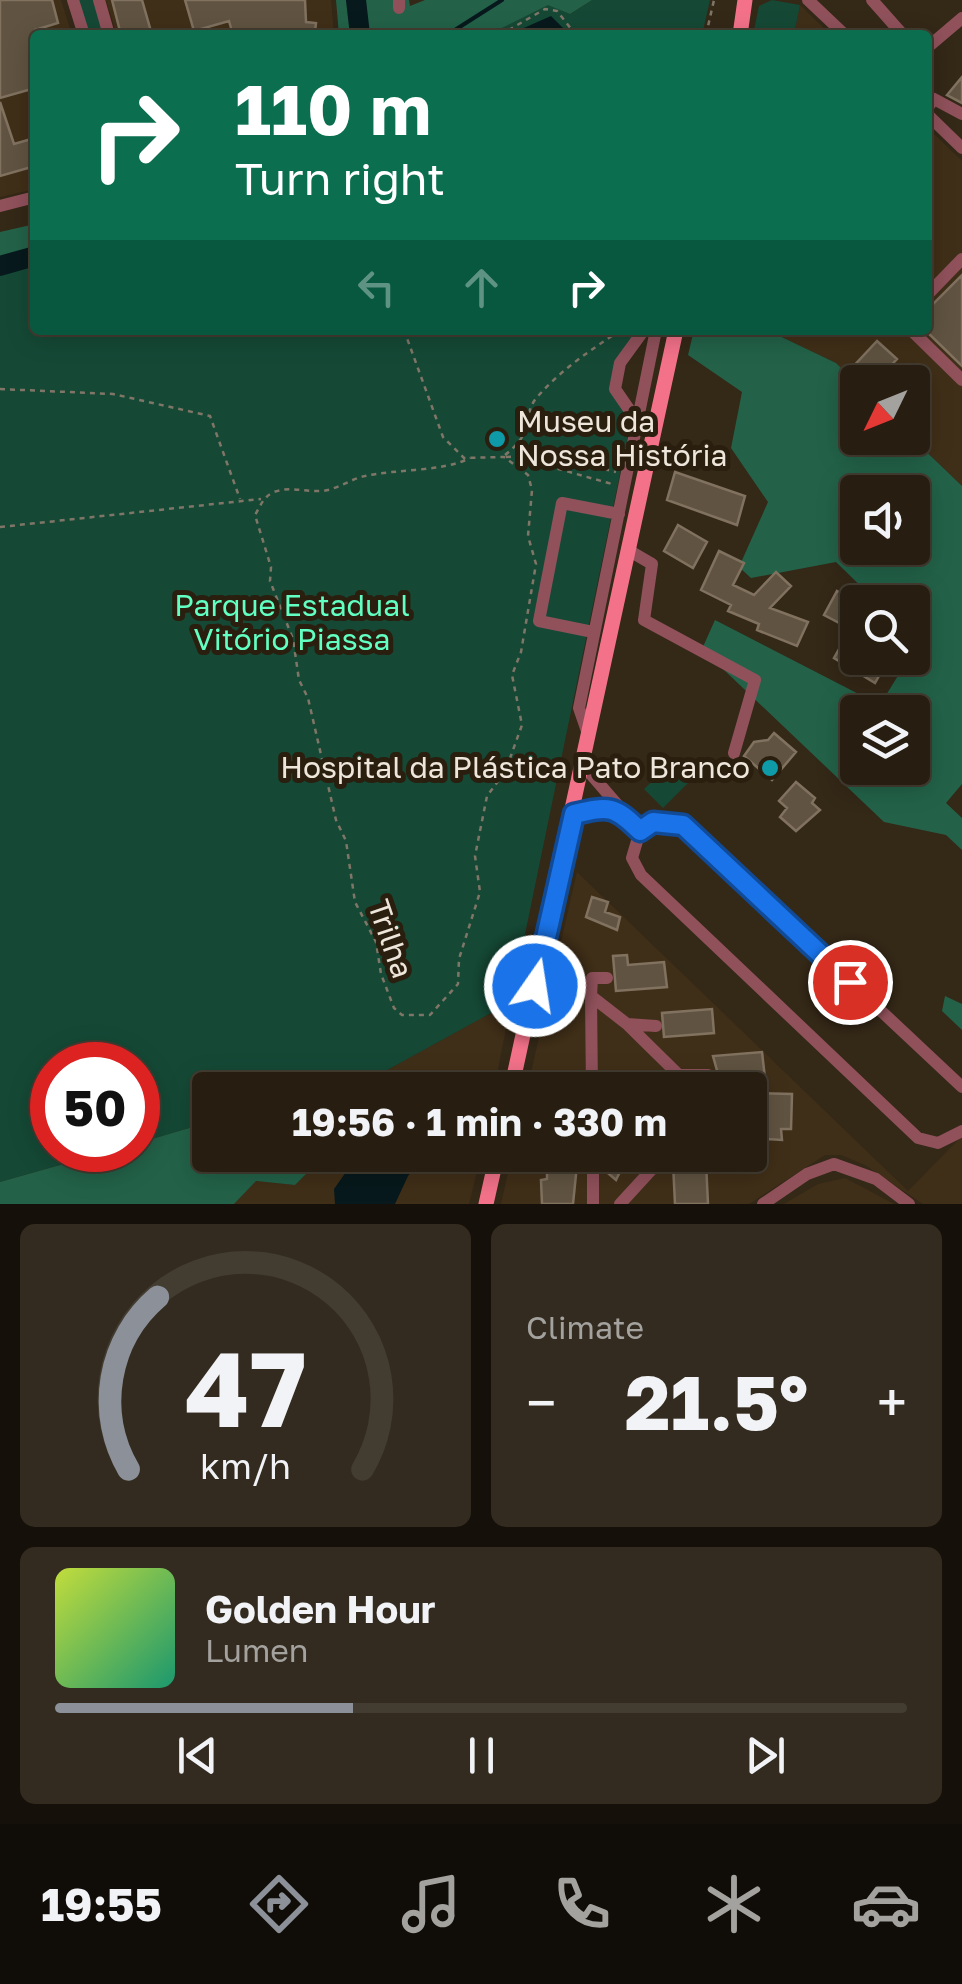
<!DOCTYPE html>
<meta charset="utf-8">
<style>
body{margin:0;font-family:"Golos Text",sans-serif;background:#332b1f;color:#f1f3f6;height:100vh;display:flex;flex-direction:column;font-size:38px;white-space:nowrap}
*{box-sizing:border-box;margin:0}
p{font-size:32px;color:#a4a29f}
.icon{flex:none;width:55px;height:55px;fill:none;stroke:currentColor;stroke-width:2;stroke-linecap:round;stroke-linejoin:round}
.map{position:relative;height:1204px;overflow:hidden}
.sheet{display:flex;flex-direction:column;gap:20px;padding:20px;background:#151009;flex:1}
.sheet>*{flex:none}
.top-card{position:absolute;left:30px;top:30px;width:902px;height:305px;border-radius:10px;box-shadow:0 5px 25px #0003,0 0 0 2px #433c31;background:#0b6e4f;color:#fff;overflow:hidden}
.needle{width:65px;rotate:227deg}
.controls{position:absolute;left:840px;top:365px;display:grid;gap:20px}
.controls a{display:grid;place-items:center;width:90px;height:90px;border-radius:10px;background:#271e11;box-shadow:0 5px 25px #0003,0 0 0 2px #433c31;font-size:50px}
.speed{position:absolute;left:30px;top:1042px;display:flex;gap:20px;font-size:50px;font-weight:700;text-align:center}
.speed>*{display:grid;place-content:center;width:130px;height:130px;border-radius:50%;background:#271e11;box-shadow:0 5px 25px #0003,0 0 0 2px #433c31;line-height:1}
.speed .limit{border:15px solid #d22;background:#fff;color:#111}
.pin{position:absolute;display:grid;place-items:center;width:85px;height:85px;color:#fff;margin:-42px;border:5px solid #fff;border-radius:50%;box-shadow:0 2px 10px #0007}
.me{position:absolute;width:110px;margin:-55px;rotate:13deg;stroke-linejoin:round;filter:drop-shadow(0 0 8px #0008)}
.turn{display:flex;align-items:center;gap:35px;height:210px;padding:0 40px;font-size:45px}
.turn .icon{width:130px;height:130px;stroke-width:2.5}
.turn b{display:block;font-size:70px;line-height:85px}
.lanes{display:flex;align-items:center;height:95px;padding:0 40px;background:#0003;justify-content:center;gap:50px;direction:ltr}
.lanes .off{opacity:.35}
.big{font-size:75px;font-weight:700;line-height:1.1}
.sheet .widget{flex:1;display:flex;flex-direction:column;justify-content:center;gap:15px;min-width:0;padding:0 35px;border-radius:15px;background:#332b1f}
.sheet .dial{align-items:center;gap:0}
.dial svg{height:260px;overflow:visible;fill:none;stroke:#433c31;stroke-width:7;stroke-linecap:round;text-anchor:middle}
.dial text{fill:#f1f3f6;stroke:none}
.song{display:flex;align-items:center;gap:30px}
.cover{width:120px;height:120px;border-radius:15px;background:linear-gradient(135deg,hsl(70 70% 55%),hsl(160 70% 35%))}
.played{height:10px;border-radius:5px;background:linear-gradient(90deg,#8c9099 35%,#433c31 35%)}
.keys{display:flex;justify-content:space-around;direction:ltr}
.heat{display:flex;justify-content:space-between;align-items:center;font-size:55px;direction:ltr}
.sheet .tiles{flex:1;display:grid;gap:20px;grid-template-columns:1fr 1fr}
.widget:last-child{grid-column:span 2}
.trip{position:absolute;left:192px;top:1072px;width:575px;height:100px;border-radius:10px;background:#271e11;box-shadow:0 5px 25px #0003,0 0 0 2px #433c31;font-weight:700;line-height:100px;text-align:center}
.dock{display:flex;height:160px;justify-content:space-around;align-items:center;background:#100c07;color:#a4a29f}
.dock .icon{width:70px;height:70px}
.dock .selected{color:#8c9099}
.dock b{font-size:45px;color:#f1f3f6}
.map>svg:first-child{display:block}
</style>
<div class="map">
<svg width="962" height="1204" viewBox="0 0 962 1204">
<rect width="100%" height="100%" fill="#342817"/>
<path fill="#402f18" d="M0 0H61L72 35H35V189L0 197Z
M106 0H331L334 35H117Z
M800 5 831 35H794Z
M928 128 962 161V486L912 438V382L857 384 836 363 767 330H928Z
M577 872 908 1191 962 1136V1204H923L865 1165 841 1155H825L749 1204H501L512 1155H750V1090H527Z
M511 1002 494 1090H389L380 1074Z
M325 1155H481L469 1204H234L256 1181 295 1185Z
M845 1178 894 1204H784L818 1184Z"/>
<path fill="#154936" d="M77 0H95L105 35H87Z
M592 0H710L702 35H488L549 4 570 14Z
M772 0 800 5 794 35H753L759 6Z
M35 256V330H638L629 346 619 392 633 411 511 1002 380 1074 323 1090H210V1122L138 1143V1065H52V1150H113L0 1182V266Z
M674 761 692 779 663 808 644 789Z"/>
<path fill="#236249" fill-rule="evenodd" d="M336 0H409L410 6 425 0H592L570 14 548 5 488 35H339Z
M35 224V256L0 266V232Z
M694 330H767L836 363 857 384 858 438H912L962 486V784L946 803 962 818V850L946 835 884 822 702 649 715 620 880 705 918 643 913 637 912 602H877L836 562 751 578 739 567 768 502 731 448 742 392 688 355ZM858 492H912V548H858ZM858 712H912V768H858Z
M945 996 962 1004V1030L942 1011Z
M380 1074 389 1090H323Z
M210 1122V1155H325L295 1185 256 1181 234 1204H0V1182L113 1150H138V1143Z"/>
<path fill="#07191c" d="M551 16 570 35H508Z
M358 1155H424V1156L408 1176 395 1204H335L334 1189Z"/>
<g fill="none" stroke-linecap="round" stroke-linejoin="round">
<path stroke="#07191c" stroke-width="4" d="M447 35 502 0"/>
<path stroke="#07191c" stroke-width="20" d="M356 0 360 35
M0 266 35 256"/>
</g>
<path fill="#605341" stroke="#817260" stroke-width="2.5" d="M0 0H52L58 23 35 30V88L0 98Z
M112 0H142L152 35H121Z
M185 0H305L306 22 316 23 315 32 233 35 229 21 194 31Z
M962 77V103L947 95Z
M0 102 14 144 35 138V166L0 176Z
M962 275V366L925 330 928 309Z
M877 341 897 359 875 382H863L850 370Z
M675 472 745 496 737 525 667 500Z
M678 525 707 542 693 568 664 551Z
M719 551 744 563 733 585 754 595 776 572 791 586 770 608 808 622 797 646 757 630 759 624 728 611 731 605 701 590Z
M837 591 859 602 847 627 824 615Z
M852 626 858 630V658H889L875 683 834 658Z
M774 733 796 752 772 780 744 756 754 742 768 740Z
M796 782 815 798 812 803 820 810 796 831 780 817 787 808 779 801Z
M592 897 608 902 605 912 620 917 617 930 586 917Z
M627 955 628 965 664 962 667 987 616 991 613 956Z
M712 1009 714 1033 664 1037 662 1013Z
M762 1052 765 1078 715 1082 718 1074 713 1056Z
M750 1093 792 1094 791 1129H781L782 1140 767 1139 766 1162H750Z
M553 1155H578L573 1204H542L541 1180 547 1179V1171L553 1170Z
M603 1155H628L616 1180 603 1169Z
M706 1162 708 1204H675L673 1163Z"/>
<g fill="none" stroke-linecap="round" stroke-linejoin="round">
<path stroke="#807667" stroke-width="2.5" stroke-dasharray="5 5" stroke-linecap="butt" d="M500 35 545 9 557 11 576 35
M706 35 714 0
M404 330 443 437 464 458 504 457 528 475 532 490 528 536 536 564 521 652 512 675 522 725 505 772 487 796 475 856 480 892 459 959 458 984 430 1015H402L394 1008 381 974 376 942 355 902 346 841 336 820 308 698 299 680 293 639 270 581 271 567 255 515C261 505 263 497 274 492 290 486 305 492 321 491 337 490 350 479 365 476 395 469 443 472 470 458
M0 389 113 394 210 416 240 499
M505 455C540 427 519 416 539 395 562 369 592 349 621 330
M548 456V466L612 484
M506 457 548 455 616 472
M0 527 261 499"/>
<path stroke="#90515b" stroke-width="12" d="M73 0 84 35
M99 0 109 35
M399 0V8
M808 0 845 35
M872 0 903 35
M928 47 962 18
M928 107 934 99 962 114
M928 115 962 148
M0 206 35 197
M928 294 962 259
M911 330 962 380
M637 421 615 389 620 363 644 330
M628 550 652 564 644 620 755 680 734 753
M593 632 539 621 562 503 619 514
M588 734 579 708 656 330
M583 765 640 831
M574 813 618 810
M591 996 592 978H607
M627 1024 656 1026
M682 1075H708
M962 1087 683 825 653 822 640 831 632 858 641 875 918 1138 938 1143 962 1131
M592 1090 591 996 627 1024 694 1090
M593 1155V1204
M620 1204 665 1155
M763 1204 807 1174 834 1164 876 1179 909 1204"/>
<path stroke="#f3728a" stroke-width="15" d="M740 35 745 0
M511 1090 676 330
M486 1204 497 1155"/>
</g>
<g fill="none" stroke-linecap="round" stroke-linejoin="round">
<defs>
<path id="route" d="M535 986 574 814C609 806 614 805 640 831L653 822 683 825 850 982"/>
</defs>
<use href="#route" stroke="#114b97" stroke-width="25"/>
<use href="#route" stroke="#1a73e8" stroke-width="18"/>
</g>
<g fill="#0f9aa8" stroke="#2a1e0e" stroke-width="4">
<circle cx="497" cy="439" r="10"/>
<circle cx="770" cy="768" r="10"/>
</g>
<g text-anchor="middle" stroke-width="10" stroke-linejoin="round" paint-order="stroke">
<g font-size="30" fill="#eee6db" stroke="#2a1e0e" text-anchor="start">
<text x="517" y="432">Museu da<tspan x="517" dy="34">Nossa História</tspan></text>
<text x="750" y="778" text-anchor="end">Hospital da Plástica Pato Branco</text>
</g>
<g font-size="30" fill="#62ffc3" stroke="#2a1e0e">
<text x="292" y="616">Parque Estadual<tspan x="292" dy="34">Vitório Piassa</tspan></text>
</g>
<g font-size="30" fill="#eee6db" stroke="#2a1e0e">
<text transform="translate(390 939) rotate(71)" y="10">Trilha</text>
</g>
</g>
</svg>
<div class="controls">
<a><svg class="needle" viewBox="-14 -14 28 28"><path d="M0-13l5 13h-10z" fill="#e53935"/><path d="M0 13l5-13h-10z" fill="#a4a29f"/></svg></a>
<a><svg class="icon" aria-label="sound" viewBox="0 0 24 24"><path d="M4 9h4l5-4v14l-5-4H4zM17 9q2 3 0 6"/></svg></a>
<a><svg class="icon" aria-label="search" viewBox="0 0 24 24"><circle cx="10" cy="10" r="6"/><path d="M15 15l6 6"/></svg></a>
<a><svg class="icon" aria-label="layers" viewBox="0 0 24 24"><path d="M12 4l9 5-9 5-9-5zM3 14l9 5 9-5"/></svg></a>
</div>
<div class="speed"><div class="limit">50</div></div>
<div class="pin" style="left:850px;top:982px;background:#d93025"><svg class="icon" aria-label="arrive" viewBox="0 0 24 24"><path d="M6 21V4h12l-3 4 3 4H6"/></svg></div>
<svg class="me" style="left:535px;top:986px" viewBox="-20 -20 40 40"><circle r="17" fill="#1a73e8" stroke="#fff" stroke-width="3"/><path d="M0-11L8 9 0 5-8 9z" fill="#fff"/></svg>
<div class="trip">19:56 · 1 min · 330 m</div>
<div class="top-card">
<div class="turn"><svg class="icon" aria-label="right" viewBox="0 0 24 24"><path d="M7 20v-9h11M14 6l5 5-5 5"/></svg><div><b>110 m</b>Turn right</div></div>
<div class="lanes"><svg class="icon off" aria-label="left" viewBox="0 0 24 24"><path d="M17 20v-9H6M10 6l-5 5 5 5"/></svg><svg class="icon off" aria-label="ahead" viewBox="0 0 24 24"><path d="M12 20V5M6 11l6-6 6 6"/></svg><svg class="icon" aria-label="right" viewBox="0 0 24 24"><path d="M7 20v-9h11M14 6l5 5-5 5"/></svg></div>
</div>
</div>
<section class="sheet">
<div class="tiles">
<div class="widget dial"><svg viewBox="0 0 100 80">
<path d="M14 69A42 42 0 1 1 86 69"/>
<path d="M14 69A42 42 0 0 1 23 16" stroke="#8c9099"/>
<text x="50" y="56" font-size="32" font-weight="700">47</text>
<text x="50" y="72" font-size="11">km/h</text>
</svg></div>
<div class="widget"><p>Climate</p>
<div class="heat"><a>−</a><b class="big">21.5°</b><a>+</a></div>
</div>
<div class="widget">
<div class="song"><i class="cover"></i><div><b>Golden Hour</b><p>Lumen</p></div></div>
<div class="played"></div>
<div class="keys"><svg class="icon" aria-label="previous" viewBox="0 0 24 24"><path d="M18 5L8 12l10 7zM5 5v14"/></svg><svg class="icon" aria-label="pause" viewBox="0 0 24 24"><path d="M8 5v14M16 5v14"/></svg><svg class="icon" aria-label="next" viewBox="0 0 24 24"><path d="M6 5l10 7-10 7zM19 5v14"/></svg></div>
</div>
</div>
</section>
<nav class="dock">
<b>19:55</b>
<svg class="icon selected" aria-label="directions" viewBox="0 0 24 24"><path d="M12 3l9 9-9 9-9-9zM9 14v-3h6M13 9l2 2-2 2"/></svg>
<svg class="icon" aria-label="music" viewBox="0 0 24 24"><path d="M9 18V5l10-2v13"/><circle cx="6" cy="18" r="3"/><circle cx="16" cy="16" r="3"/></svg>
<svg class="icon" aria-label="phone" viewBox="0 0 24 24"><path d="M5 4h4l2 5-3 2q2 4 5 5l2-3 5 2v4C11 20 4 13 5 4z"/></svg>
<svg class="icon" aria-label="climate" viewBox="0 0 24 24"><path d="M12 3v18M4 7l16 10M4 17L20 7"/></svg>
<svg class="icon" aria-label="car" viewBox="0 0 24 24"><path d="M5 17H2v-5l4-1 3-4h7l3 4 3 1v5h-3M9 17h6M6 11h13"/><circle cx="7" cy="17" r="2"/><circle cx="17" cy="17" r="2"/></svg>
</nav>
